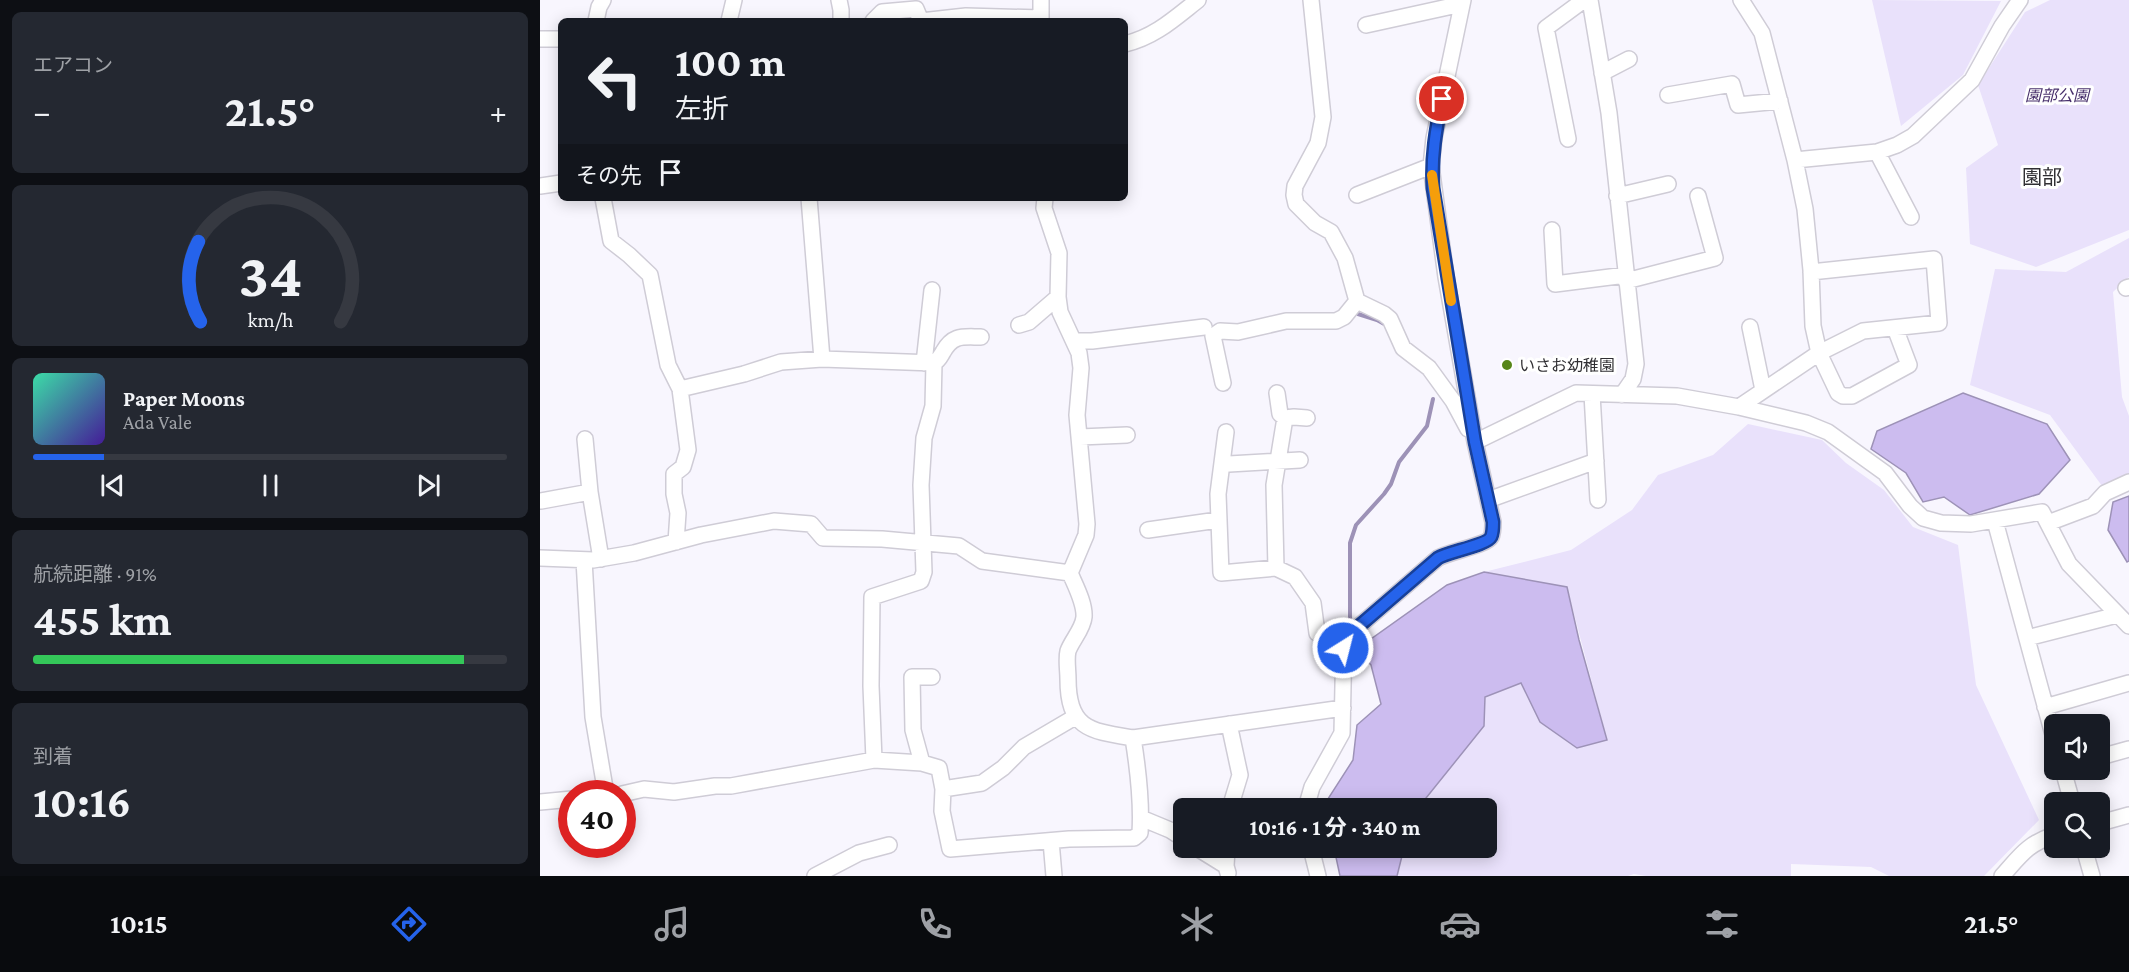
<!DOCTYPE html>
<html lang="ja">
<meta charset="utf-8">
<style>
body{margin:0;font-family:"Crimson Pro","Noto Sans JP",serif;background:#242831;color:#f1f3f6;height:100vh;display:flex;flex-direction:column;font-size:22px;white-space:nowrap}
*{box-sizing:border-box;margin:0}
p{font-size:20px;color:#9ea1a6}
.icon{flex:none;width:33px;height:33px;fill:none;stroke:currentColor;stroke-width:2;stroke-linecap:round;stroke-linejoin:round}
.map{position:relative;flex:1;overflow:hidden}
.drawer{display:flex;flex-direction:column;gap:12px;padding:12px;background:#0d0f14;width:540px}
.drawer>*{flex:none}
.banner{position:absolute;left:18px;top:18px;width:570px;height:183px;border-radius:9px;box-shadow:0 3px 15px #0003;background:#171b24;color:#f1f3f6;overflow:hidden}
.controls{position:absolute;left:1504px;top:714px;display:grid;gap:12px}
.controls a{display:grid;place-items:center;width:66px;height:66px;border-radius:9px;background:#171b24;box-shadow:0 3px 15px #0003;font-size:30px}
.speed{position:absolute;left:18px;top:780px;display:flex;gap:12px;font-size:30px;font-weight:700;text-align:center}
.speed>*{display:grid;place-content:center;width:78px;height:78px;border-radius:50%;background:#171b24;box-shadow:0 3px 15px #0003;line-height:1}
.speed .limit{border:9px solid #d22;background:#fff;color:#111}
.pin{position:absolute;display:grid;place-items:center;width:51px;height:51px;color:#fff;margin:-26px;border:3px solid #fff;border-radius:50%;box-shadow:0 2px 6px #0007}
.me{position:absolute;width:66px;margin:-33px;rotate:36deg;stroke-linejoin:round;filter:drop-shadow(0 0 4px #0008)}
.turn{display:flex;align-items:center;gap:21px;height:126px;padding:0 18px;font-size:27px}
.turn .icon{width:78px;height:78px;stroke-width:2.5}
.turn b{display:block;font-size:42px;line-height:51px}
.then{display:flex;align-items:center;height:57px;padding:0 18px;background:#0003;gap:12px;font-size:22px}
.big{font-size:45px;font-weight:700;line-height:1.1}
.drawer .tile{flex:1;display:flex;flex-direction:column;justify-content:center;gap:9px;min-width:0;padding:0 21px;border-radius:9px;background:#242831}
.drawer .dial{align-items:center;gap:0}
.dial svg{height:156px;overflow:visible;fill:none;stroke:#363941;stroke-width:7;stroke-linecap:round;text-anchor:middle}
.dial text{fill:#f1f3f6;stroke:none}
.song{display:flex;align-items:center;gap:18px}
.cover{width:72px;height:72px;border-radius:9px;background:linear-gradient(135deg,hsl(160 70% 55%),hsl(260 70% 35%))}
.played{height:6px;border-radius:3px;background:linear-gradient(90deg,#2563eb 15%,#363941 15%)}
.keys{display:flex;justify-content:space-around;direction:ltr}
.heat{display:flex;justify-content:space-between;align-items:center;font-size:33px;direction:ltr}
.charge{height:9px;border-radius:4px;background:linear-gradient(90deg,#34c759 91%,#363941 0)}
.trip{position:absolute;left:633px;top:798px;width:324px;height:60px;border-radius:9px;background:#171b24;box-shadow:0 3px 15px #0003;font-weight:700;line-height:60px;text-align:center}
.tabs{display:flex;height:96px;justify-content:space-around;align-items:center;background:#090b0e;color:#9ea1a6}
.tabs .icon{width:42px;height:42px}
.tabs .current{color:#2563eb}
.tabs b{font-size:27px;color:#f1f3f6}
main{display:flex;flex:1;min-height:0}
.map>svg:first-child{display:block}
</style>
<main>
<section class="drawer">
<div class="tile"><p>エアコン</p>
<div class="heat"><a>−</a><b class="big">21.5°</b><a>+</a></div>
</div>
<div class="tile dial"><svg viewBox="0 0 100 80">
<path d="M14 69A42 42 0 1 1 86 69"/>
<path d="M14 69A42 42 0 0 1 13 28" stroke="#2563eb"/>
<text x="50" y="56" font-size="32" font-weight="700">34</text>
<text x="50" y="72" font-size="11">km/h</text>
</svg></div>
<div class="tile">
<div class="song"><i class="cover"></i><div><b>Paper Moons</b><p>Ada Vale</p></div></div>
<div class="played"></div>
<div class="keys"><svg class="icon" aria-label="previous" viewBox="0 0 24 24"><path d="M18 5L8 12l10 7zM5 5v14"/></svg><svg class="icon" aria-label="pause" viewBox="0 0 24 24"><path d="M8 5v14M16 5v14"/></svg><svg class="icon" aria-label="next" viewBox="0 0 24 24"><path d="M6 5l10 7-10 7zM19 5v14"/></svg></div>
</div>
<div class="tile"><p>航続距離 · 91%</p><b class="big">455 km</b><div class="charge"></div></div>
<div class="tile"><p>到着</p><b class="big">10:16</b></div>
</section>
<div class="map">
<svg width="1589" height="876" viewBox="0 0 1589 876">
<rect width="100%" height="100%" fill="#f8f6fe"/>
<path fill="#e9e1fb" d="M1332 0 1461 1 1423 75 1361 126Z
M1510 0H1589V230L1496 267 1430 244 1426 168 1458 145 1438 85 1485 12Z
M1589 238V277L1573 292 1582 397 1589 416V478L1565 490 1510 415 1430 385 1455 269 1526 272Z
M1208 424 1282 440 1306 463 1344 490 1373 527 1418 545 1436 685 1499 820 1444 876H1349L1331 867 1251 864V876H1106L1094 874 1088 876H857L864 848H946V808H878L944 726 945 697 981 683 1000 722 1037 748 1067 740 1027 587 944 572 1031 550 1092 510 1118 475 1173 455Z"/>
<path fill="#ccbcef" stroke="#9d92b7" stroke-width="1.5" d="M1423 393 1507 424 1530 460 1499 494 1430 515 1404 497 1383 502 1366 473 1331 449 1337 431Z
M1589 496V561L1587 562 1568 530 1573 502Z
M944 572 1027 587 1039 640 1067 740 1037 748 1000 722 981 683 945 697 944 726 878 808H785L784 805 813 760 817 725 841 704 831 665 822 656 824 644 907 585Z
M794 848H864L857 876H800Z"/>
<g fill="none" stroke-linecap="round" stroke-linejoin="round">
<path stroke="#9d92b7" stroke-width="4" d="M818 314 837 320 846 325
M810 624V543L816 525 844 494 851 484 859 462 887 426 893 399"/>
<defs>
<path id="minor" d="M299 0 301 10V21
M501 0V21
M771 0 783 117 778 143 755 186 754 195 756 204 775 223 791 232 805 258 817 301 844 314 850 319 863 348 889 368 913 401 928 429
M1050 0 1069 113 1096 364 1093 379 1082 395
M56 21 59 7 63 0
M189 21 194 0
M333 21 342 12 376 9 381 21 426 16 501 18
M826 25 922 4
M0 39H21
M585 44C615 37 635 18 658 0
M1062 73 1089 59
M1128 95 1192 84 1198 105 1240 101
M1028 139 1006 28 1044 0
M1337 152 1371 217
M1255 160 1337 152 1357 145 1373 136 1432 80 1462 26 1480 0
M0 186 21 183
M817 195 891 166
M1077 196 1128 184
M63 198 71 241 89 255 110 275 128 365 140 389 148 450 143 467 134 474V494L138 513 136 542
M269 198 282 359
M505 198 504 208 519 253 518 297 520 312 539 353 541 368 537 415 547 524 546 535 530 573C535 585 545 603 544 617 543 629 532 640 528 651 526 659 528 670 528 679 528 729 550 731 593 738L803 708
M1012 230 1015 284 1086 275
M1271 272 1394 259 1399 323 1323 331 1279 353 1298 393 1303 396H1312L1369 365 1355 328
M1086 281 1175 258 1158 196
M1586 288 1589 287
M479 325 489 322 518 297
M1210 327 1223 390
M534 341H552L664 327
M384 363 392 290
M683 383 673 336 680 331 698 332 746 321H796L804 317 817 301
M140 389 204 374 241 362 282 359 394 363C399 360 400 357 403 352 413 334 423 337 441 337
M737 393 740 414 745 418 754 417 767 418
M1052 394 1058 500
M1199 407 1279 353 1273 326 1271 270 1265 209 1255 160 1222 33 1201 0
M686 432 678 494 681 573 736 568 755 577 773 603 777 633 804 639
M540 437 587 435
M45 439 50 492
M935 442 1036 393 1137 396 1199 407 1266 423 1288 432 1345 473 1370 506 1383 518 1401 523 1431 524 1502 512 1529 564 1589 626
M689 464 760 460
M948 500 1056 461
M1 501 50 492 61 559
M1455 521 1515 742
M1508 523 1553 506 1565 493 1589 482
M608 530 678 520
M0 558 53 560 94 553 161 535 234 521 271 524 283 538 342 539 419 546 442 561 530 573
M44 560 53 717 66 794
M736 568 734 485 745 418
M1487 638 1577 615
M1505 707 1589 683
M689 724 700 775 690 808
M1560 757 1589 749
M334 760 331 686 332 597 381 581 384 572 381 485 384 438 393 406 394 363
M382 763 373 730 372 677H392
M1523 770 1532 802
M403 789 442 783 463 768 484 747 535 717
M82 794 104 789 134 792 175 786H191L334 760 382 763 399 768 403 789 402 811 410 849 529 839 594 838 600 833C602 801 598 769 593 738
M0 802 32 799
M766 808 772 787 802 733 804 639 898 558C908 552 947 545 951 537 953 533 953 527 953 522L935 442 906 277 891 166 894 138 923 0
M601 818 630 830 644 839
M1560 823 1589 815
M511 841 514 876
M657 848 686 866
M687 848 686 866 688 873
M771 848 778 876
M1544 848 1552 876
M275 876 319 853 349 845
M1462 876C1480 856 1488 843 1515 835"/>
</defs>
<use href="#minor" stroke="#cfccd6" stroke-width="18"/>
<use href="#minor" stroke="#fff" stroke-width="15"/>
</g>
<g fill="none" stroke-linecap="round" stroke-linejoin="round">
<defs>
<path id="route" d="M803 648 804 639 898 558C908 552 947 545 951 537 953 533 953 527 953 522L935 442 893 188C891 157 896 129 902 99"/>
</defs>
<use href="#route" stroke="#184099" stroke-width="15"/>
<use href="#route" stroke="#2563eb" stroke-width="10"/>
<path stroke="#f59e0b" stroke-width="10" d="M892 175 911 301"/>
</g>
<circle fill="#578618" stroke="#fff" stroke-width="2" cx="967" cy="365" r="6"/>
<g text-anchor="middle" stroke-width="6" stroke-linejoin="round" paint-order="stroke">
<g font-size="16" font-style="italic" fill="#48306c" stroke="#fff">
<text x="1517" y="101">園部公園</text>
</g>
<g font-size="16" fill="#302f33" stroke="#fff" text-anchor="start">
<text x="979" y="371">いさお幼稚園</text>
</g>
<g font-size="20" fill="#302f33" stroke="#fff">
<text x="1502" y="184">園部</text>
</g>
</g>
</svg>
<div class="controls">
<a><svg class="icon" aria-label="sound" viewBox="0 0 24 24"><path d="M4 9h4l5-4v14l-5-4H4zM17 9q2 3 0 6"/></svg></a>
<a><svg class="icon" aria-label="search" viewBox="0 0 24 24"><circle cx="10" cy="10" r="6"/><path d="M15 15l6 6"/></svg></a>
</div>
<div class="speed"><div class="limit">40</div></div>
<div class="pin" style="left:902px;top:99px;background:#d93025"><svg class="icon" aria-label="arrive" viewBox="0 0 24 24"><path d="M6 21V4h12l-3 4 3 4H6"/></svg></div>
<svg class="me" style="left:803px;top:648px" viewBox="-20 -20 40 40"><circle r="17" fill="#2563eb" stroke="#fff" stroke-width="3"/><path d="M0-11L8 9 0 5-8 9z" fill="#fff"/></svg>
<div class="trip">10:16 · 1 分 · 340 m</div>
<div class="banner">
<div class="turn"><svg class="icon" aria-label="left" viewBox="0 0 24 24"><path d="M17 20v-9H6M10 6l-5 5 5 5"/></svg><div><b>100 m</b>左折</div></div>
<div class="then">その先<svg class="icon" aria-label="arrive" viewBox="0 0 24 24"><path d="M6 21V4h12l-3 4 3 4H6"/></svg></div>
</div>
</div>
</main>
<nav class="tabs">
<b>10:15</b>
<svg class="icon current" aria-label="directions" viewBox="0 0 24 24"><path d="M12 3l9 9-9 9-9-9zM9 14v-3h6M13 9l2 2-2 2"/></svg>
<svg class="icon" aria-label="music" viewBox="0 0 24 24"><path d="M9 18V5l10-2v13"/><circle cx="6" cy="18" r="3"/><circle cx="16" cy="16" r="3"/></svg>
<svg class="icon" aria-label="phone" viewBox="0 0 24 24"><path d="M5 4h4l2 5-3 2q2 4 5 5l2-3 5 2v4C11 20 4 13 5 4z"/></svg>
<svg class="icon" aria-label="climate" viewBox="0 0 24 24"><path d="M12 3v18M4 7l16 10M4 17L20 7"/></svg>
<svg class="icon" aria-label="car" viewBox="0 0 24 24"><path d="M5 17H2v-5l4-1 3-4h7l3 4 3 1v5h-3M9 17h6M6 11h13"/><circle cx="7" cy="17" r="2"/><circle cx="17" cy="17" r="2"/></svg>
<svg class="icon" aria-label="filters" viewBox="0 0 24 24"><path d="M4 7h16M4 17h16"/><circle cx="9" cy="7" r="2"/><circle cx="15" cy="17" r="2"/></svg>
<b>21.5°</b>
</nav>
